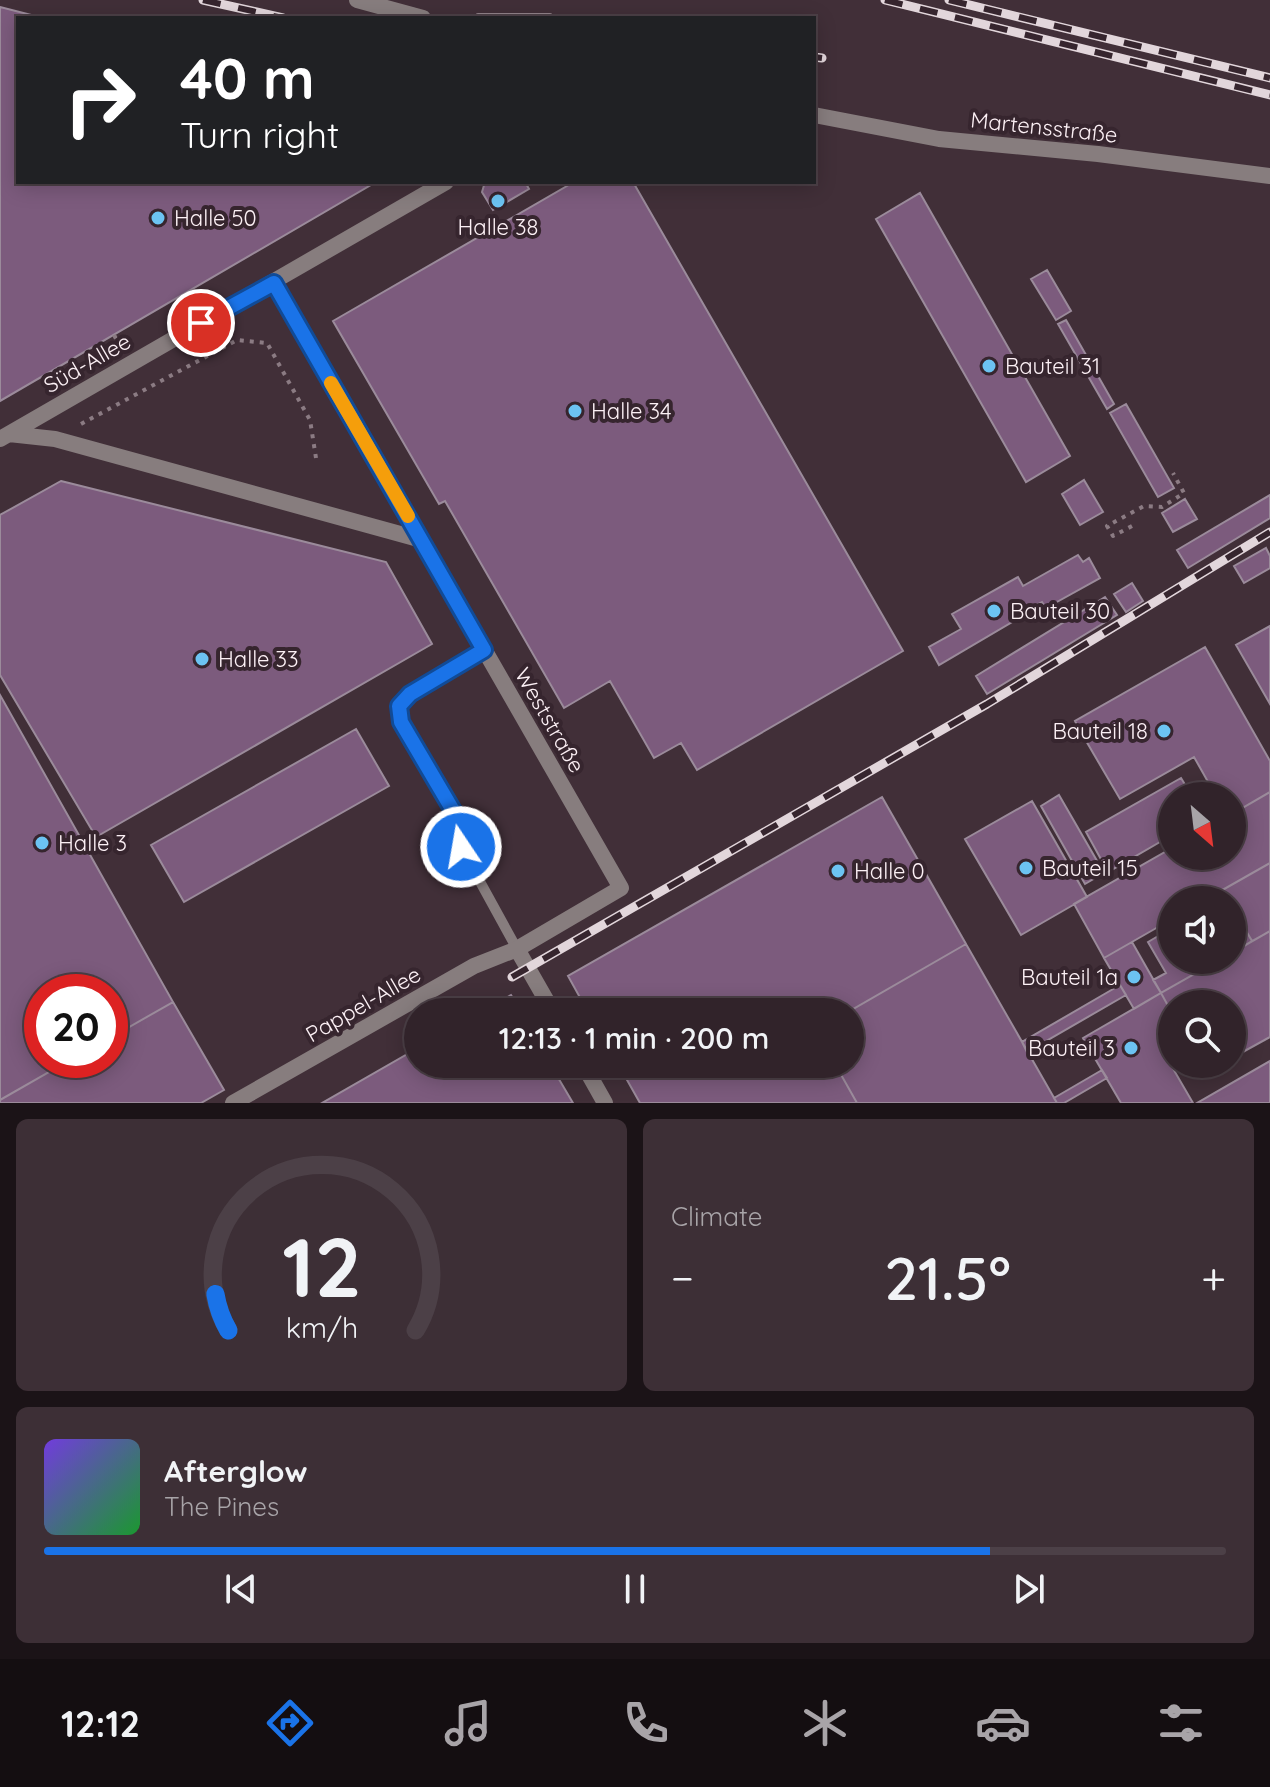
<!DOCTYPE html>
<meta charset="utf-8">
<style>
body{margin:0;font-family:Quicksand,sans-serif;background:#3d2f36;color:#f1f3f6;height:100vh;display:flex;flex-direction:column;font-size:30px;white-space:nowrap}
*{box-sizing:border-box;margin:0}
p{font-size:26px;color:#a8a4a8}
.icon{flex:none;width:44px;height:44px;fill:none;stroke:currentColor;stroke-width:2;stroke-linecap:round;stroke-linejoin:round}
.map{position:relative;height:1103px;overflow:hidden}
.sheet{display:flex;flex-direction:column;gap:16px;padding:16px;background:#1b1317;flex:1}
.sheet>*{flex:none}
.banner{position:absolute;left:16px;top:16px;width:800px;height:168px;border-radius:0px;box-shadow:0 4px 20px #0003,0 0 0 2px #4c4047;background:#202124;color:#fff;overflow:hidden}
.needle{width:52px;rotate:152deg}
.tools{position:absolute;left:1158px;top:782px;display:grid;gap:16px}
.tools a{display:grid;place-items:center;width:88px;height:88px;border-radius:50%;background:#31232a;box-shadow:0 4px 20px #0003,0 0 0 2px #4c4047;font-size:40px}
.speed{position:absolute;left:24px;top:974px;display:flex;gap:16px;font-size:40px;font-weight:700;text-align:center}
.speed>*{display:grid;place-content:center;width:104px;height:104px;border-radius:50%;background:#31232a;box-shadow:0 4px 20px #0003,0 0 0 2px #4c4047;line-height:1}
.speed .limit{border:12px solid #d22;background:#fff;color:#111}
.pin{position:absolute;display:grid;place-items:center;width:68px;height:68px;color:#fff;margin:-34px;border:4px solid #fff;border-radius:50%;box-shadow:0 2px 8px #0007}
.me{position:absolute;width:88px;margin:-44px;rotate:348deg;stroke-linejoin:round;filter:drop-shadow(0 0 6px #0008)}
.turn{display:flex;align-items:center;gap:28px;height:168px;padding:0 32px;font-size:36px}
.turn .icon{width:104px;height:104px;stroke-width:2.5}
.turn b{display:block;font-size:56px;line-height:68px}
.big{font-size:60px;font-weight:600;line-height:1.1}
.sheet .widget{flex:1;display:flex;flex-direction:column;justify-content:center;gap:12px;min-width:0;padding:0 28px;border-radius:12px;background:#3d2f36}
.sheet .dial{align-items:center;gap:0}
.dial svg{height:208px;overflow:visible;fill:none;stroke:#4c4047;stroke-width:7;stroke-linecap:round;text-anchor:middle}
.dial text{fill:#f1f3f6;stroke:none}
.song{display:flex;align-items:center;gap:24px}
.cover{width:96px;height:96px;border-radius:12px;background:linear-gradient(135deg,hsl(260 70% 55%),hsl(130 70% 35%))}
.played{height:8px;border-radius:4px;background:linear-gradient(90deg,#1a73e8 80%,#4c4047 80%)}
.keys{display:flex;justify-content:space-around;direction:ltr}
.heat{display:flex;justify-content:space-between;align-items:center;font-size:44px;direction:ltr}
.sheet .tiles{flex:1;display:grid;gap:16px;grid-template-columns:1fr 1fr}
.widget:last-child{grid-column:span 2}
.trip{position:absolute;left:404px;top:998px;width:460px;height:80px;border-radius:40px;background:#31232a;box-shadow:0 4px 20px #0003,0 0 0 2px #4c4047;font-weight:600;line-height:80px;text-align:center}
.tab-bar{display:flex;height:128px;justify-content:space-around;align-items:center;background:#140e11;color:#a8a4a8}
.tab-bar .icon{width:56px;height:56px}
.tab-bar .current{color:#1a73e8}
.tab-bar b{font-size:36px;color:#f1f3f6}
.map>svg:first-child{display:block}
</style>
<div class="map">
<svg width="1270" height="1103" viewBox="0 0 1270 1103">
<rect width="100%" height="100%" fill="#412f38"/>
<path fill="#7c5b7d" stroke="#9b8b9b" stroke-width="2" d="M0 7 43 18H18V182H376L0 401Z
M485 182H525L529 189 493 210 482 192Z
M574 182H633L903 651 697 770 681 743 654 758 610 681 564 708 445 501 439 504 333 321Z
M920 193 1070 456 1026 482 876 219Z
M1047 270 1071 311 1056 320 1031 279Z
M1066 320 1114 404 1107 409 1058 324Z
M1126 404 1174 488 1158 497 1110 413Z
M1084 480 1103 512 1080 525 1062 494Z
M61 481 386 562 432 644 96 837 0 675V515Z
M1270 495V518L1188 568 1177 550Z
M1185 499 1197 519 1173 532 1162 513Z
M1266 548 1270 556V568L1244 583 1234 566Z
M1078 555 1083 562 1089 558 1100 578 1046 608 1042 602 1035 606 1036 608 939 665 929 647 961 629 952 614 1018 577 1023 586Z
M1132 583 1143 601 1126 612 1114 594Z
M1105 597 1117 615 987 694 976 676Z
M1270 626V704L1236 645Z
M1205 647 1270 761V792L1232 814V796H1216L1194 757 1120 799 1082 734 1078 737 1073 729 1078 727 1075 721Z
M0 695 173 1002 110 1038V992H42V1060H70L0 1100Z
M356 729 389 786 184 902 151 845Z
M1181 778 1192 796H1172V835L1108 872 1086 832Z
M1270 792V863L1205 900H1172V919L1104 958 1074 904 1172 848V856H1232V814Z
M1059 795 1104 873 1085 884 1041 806Z
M882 797 966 944 848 1012H588L568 976Z
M1032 801 1087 897 1021 935 965 839Z
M1270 863V931L1252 941 1232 907V900H1228L1222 890Z
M1222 890 1228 900H1205Z
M1232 907 1252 941 1232 953Z
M1172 928V960H1219L1161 993 1153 980 1166 973 1148 942Z
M1270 931V1037L1232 1058V1004H1172V1013L1161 993 1219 960H1232V953Z
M1132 942 1161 993 1134 1009 1104 958Z
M966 944 1057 1103H857L835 1064H850V1012H848Z
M1120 985 1126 995 1027 1052 1022 1042Z
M1161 993 1172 1013V1058L1168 1060 1193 1103H1121L1083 1038Z
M511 995 521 1012H481Z
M173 1002 224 1090 201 1103H0V1100L70 1060H110V1038Z
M418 1048V1064H550L573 1103H322Z
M1270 1061V1103H1197Z
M618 1064H835L857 1103H640Z
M1102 1070 1107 1078 1064 1103H1057L1054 1098Z"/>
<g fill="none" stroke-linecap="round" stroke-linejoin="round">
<path stroke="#8b7b83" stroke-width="4" stroke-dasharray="4 6" stroke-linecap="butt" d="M114 335 121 348
M81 424 237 340 267 343 310 420 316 458
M1132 526 1113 536 1107 526 1144 506 1162 507 1184 493 1173 473"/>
<path stroke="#877d7e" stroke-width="10" d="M484 650 410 694 399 706 401 722 458 819 461 847 517 949"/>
<path stroke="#877d7e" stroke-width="16" d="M357 0 423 18
M814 115 939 139 1098 154 1270 176
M274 283 621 888 517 949 553 1012
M9 434 55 439 422 540
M0 439 446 182
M583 1064 605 1103
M233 1103 474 966 517 949"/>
<defs>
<path id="rail" d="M203 0 283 18
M885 0 1270 95
M949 0 1270 78
M478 18H550
M814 57 822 58
M512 977 987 704 1270 532"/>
</defs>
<use href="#rail" stroke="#e2d6db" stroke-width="9"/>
<use href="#rail" stroke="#36252e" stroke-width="6" stroke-dasharray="18" stroke-linecap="butt"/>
</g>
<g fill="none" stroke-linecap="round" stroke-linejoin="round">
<defs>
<path id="route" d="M201 323 274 283 484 650 410 694 399 706 401 722 458 819 461 847"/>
</defs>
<use href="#route" stroke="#114b97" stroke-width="20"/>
<use href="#route" stroke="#1a73e8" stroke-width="14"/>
<path stroke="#f59e0b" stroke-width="14" d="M331 383 408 516"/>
</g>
<g fill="#6cc3f2" stroke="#36252e" stroke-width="3">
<circle cx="498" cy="201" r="8"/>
<circle cx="158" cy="218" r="8"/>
<circle cx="989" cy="366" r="8"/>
<circle cx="575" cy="411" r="8"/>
<circle cx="994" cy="611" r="8"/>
<circle cx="202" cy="659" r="8"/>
<circle cx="1164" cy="731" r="8"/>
<circle cx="42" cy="843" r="8"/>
<circle cx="1026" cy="868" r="8"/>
<circle cx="838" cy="871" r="8"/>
<circle cx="1134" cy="977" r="8"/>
<circle cx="1131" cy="1048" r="8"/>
</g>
<g text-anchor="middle" stroke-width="8" stroke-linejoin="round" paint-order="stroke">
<g font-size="22" fill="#fcf0f5" stroke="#36252e">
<text transform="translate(1044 127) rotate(6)" y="8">Martensstraße</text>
<text transform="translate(87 363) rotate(-30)" y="8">Süd-Allee</text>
<text transform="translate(550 720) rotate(60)" y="8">Weststraße</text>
<text transform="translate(363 1004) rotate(-30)" y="8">Pappel-Allee</text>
</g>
<g font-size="22" fill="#fcf0f5" stroke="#36252e" text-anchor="start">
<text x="174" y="226">Halle 50</text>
<text x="498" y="235" text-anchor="middle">Halle 38</text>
<text x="1005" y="374">Bauteil 31</text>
<text x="591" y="419">Halle 34</text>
<text x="1010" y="619">Bauteil 30</text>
<text x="218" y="667">Halle 33</text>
<text x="1148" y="739" text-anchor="end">Bauteil 18</text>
<text x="58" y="851">Halle 3</text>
<text x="1042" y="876">Bauteil 15</text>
<text x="854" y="879">Halle 0</text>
<text x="1118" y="985" text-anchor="end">Bauteil 1a</text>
<text x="1115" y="1056" text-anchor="end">Bauteil 3</text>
</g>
</g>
</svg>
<div class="tools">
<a><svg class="needle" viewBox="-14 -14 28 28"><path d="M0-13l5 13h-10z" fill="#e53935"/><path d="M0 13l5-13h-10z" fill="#a8a4a8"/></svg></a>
<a><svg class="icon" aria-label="sound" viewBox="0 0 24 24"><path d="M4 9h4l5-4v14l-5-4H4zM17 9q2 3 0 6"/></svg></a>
<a><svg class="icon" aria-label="search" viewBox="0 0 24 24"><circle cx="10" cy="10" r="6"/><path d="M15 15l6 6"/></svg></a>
</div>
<div class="speed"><div class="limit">20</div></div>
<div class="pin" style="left:201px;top:323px;background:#d93025"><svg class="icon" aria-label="arrive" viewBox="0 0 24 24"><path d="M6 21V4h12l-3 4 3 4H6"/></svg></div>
<svg class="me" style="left:461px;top:847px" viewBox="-20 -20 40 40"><circle r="17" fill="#1a73e8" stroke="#fff" stroke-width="3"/><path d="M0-11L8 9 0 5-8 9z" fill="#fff"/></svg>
<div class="trip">12:13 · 1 min · 200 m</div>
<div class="banner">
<div class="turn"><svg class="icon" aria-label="right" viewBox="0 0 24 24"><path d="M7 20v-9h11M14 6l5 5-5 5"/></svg><div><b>40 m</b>Turn right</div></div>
</div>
</div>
<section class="sheet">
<div class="tiles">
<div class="widget dial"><svg viewBox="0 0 100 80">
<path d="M14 69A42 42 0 1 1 86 69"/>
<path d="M14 69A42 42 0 0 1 9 55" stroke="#1a73e8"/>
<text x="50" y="56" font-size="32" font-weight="700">12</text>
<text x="50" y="72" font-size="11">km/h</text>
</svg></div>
<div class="widget"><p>Climate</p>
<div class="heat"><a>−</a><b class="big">21.5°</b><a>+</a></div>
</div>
<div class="widget">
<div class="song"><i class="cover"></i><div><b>Afterglow</b><p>The Pines</p></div></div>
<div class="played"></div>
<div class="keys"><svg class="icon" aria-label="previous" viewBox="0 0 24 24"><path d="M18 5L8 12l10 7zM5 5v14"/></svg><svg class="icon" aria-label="pause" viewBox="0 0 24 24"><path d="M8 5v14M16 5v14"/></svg><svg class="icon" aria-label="next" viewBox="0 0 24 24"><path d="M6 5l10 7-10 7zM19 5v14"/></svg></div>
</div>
</div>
</section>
<nav class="tab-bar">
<b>12:12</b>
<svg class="icon current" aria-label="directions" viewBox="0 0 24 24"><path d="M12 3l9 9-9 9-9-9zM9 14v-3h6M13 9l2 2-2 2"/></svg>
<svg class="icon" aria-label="music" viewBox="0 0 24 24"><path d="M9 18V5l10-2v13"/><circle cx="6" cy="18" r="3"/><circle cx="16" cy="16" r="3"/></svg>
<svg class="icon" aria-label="phone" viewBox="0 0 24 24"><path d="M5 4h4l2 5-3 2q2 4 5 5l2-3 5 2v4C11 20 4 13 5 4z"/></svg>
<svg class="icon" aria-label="climate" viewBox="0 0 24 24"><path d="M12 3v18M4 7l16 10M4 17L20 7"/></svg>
<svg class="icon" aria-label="car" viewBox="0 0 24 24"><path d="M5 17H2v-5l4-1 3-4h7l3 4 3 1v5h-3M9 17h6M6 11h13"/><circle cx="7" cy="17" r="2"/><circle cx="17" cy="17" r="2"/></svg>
<svg class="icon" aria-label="filters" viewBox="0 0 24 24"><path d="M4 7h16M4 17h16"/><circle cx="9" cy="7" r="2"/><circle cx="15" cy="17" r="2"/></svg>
</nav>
